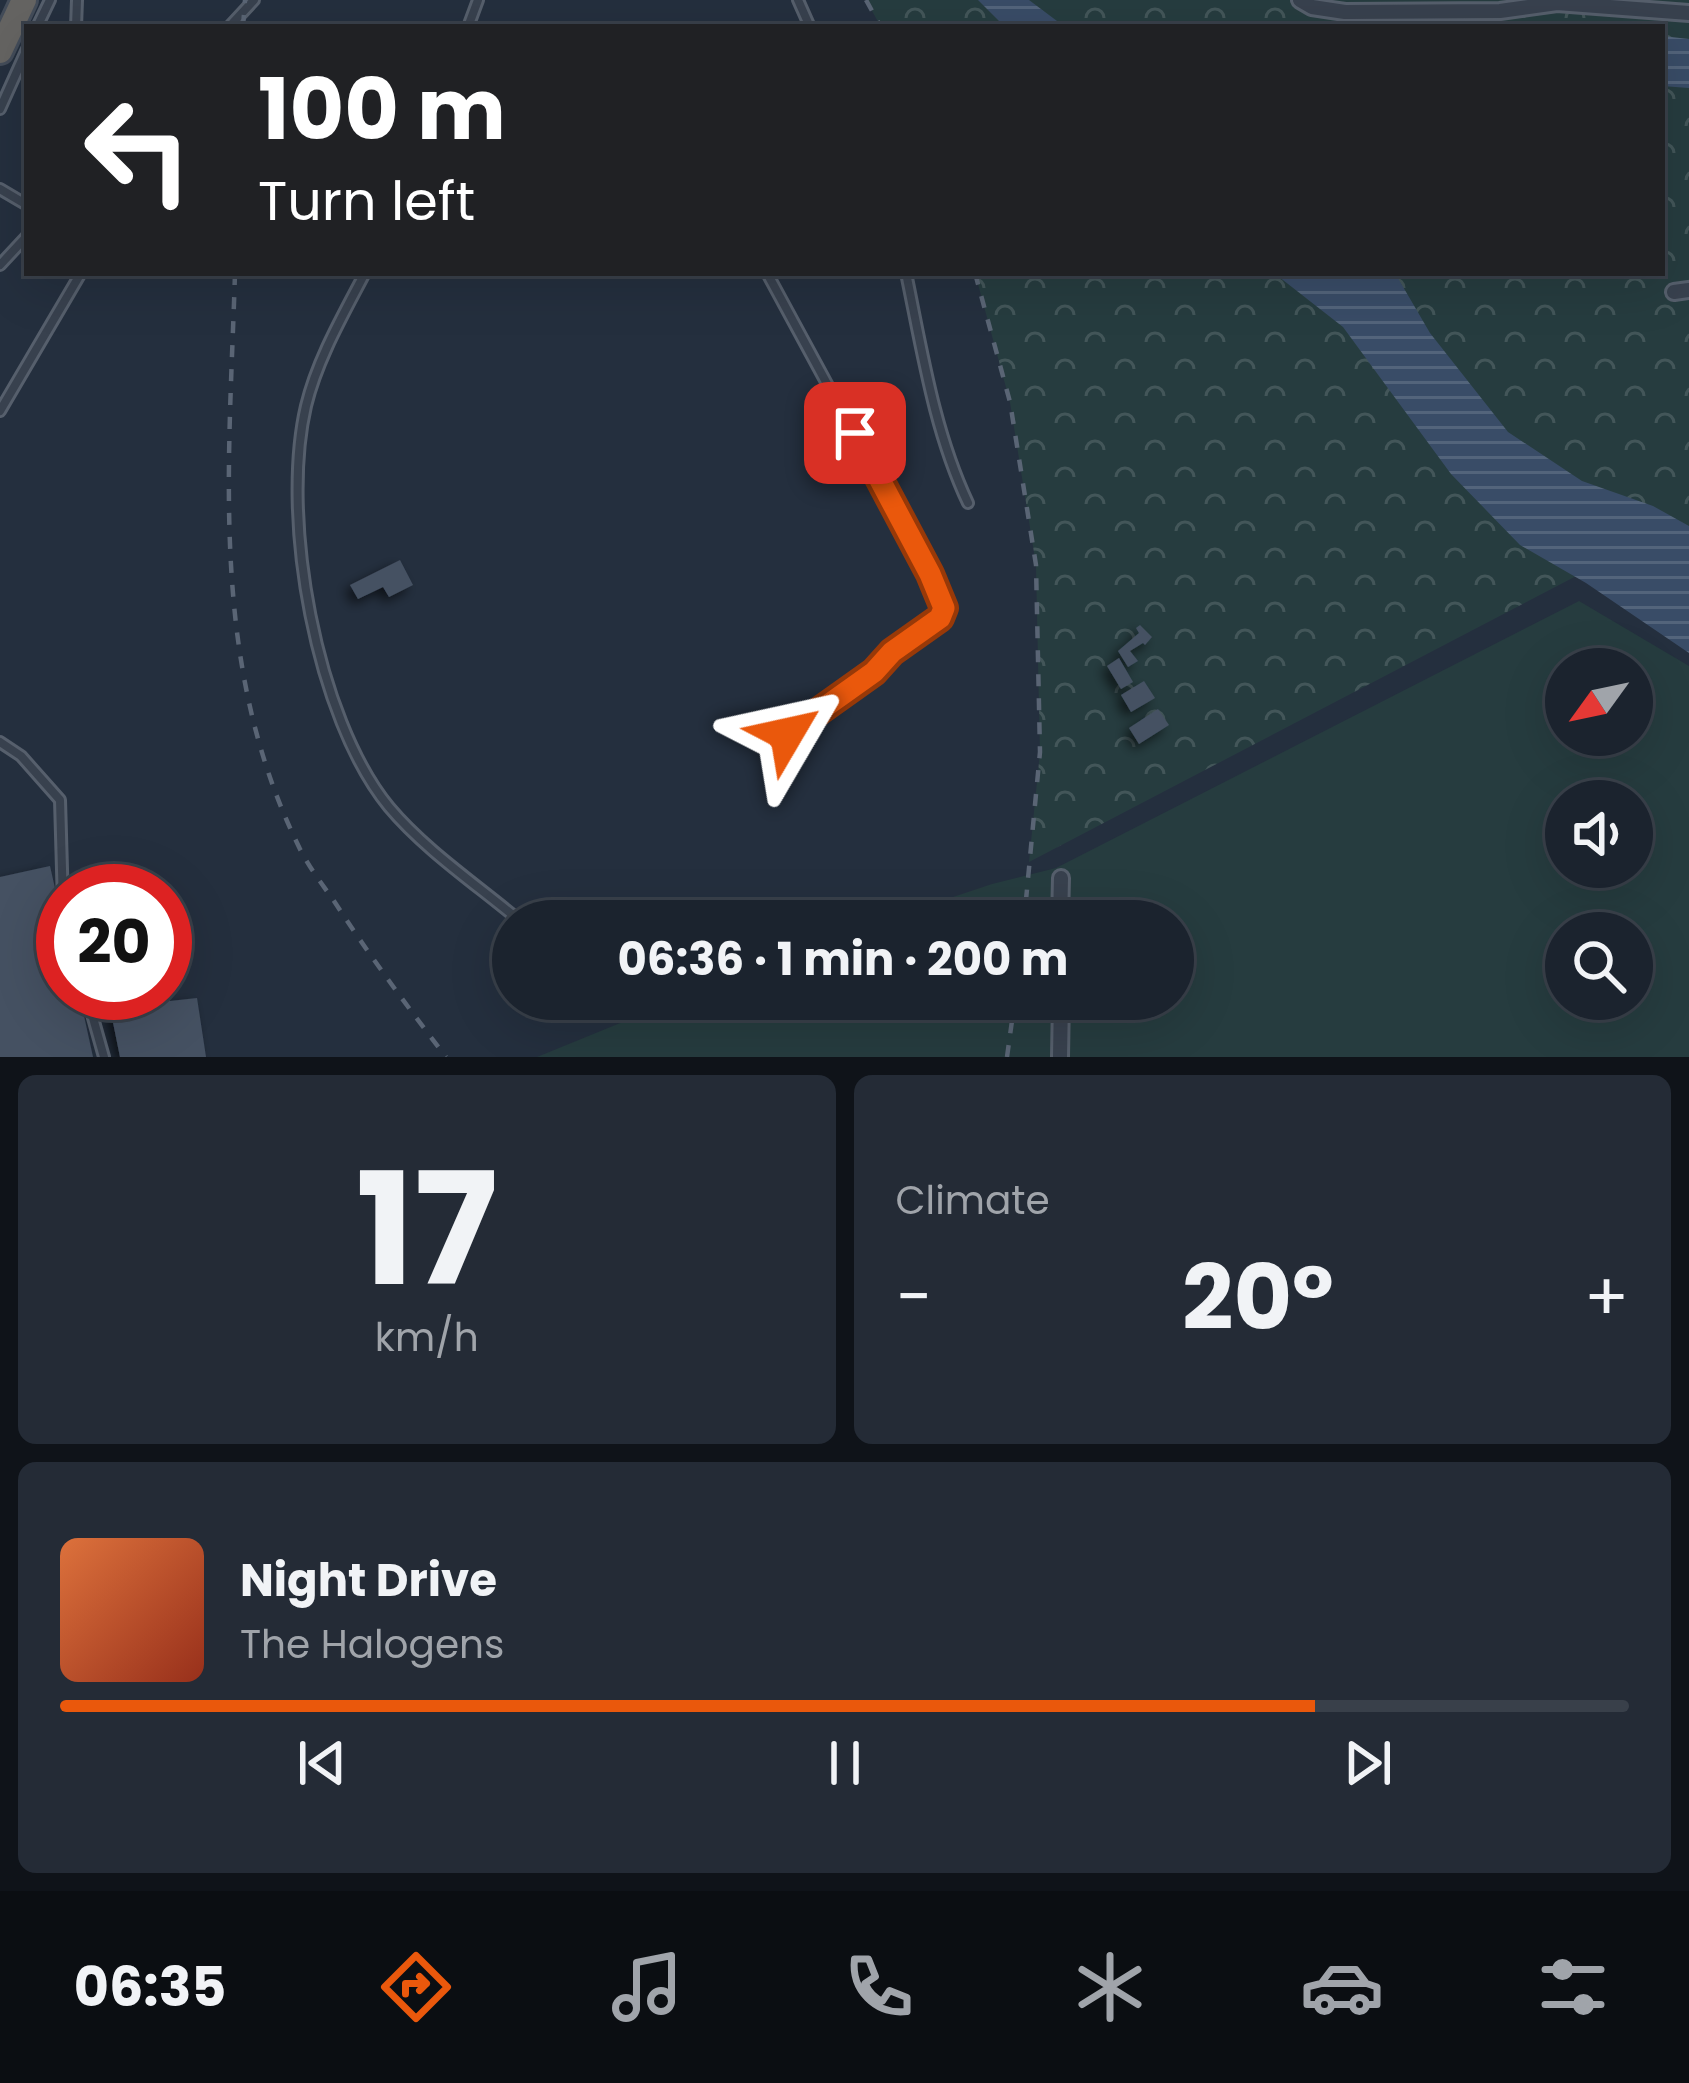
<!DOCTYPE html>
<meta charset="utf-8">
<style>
body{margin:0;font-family:Poppins,sans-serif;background:#242b36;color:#f1f3f6;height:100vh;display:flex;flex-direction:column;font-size:45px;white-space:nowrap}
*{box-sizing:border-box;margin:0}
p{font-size:39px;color:#a0a4aa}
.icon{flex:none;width:66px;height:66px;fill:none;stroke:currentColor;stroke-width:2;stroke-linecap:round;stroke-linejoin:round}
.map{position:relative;height:1057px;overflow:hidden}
.panel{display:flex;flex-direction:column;gap:18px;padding:18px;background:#0f1319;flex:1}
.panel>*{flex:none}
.banner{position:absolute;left:24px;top:24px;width:1641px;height:252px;border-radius:0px;box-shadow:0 12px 48px #0002,0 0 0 3px #39404a;background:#202124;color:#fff;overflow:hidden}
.needle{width:78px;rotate:237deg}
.tools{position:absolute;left:1545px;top:648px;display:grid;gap:24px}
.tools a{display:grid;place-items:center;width:108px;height:108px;border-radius:50%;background:#1b232e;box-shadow:0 12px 48px #0002,0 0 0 3px #39404a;font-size:60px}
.speed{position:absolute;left:36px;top:864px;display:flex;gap:24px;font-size:60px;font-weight:700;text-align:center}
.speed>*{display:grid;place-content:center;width:156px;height:156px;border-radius:50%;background:#1b232e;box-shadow:0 12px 48px #0002,0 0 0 3px #39404a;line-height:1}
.speed .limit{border:18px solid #d22;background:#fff;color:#111}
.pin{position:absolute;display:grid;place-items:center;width:102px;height:102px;color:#fff;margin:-51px;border-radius:24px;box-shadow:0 6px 18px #0006}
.me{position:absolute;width:132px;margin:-66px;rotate:54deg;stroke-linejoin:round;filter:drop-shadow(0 0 9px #0008)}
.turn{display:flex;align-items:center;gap:42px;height:252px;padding:0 36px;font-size:54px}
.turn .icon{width:156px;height:156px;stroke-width:2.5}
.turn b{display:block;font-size:84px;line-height:102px}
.big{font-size:90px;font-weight:700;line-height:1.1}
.panel .widget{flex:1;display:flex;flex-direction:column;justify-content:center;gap:18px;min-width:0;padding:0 42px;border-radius:18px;background:#242b36}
.panel .dial{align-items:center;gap:0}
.dial b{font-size:156px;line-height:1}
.song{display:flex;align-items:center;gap:36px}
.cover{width:144px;height:144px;border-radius:18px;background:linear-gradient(135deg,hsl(20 70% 55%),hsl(10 70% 35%))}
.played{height:12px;border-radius:6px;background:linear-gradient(90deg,#ea580c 80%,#39404a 80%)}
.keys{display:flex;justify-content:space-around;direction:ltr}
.heat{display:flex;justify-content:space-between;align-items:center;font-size:66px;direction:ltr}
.panel .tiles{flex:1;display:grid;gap:18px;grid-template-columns:1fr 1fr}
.widget:last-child{grid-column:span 2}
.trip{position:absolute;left:492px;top:900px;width:702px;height:120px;border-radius:60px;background:#1b232e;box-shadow:0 12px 48px #0002,0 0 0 3px #39404a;font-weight:700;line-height:120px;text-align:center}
.dock{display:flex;height:192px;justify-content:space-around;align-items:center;background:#0b0e12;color:#a0a4aa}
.dock .icon{width:84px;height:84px}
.dock .selected{color:#ea580c}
.dock b{font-size:54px;color:#f1f3f6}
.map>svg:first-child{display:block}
</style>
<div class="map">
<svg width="1689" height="1057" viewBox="0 0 1689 1057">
<defs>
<pattern id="forest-crowns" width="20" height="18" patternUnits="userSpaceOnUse" patternTransform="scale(3)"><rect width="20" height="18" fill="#263c3f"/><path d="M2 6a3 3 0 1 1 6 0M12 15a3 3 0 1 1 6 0" fill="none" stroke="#435659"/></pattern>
<pattern id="water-rules" width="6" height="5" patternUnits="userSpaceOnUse" patternTransform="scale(3)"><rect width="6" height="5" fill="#394c67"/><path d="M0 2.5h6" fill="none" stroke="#53647b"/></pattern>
<filter id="shadow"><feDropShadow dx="-5.5" dy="5.5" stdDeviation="6" flood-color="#0009"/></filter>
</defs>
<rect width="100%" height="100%" fill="#242f3e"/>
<path fill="#263c3f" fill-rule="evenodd" d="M1579 601 1689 666V1057H537L679 999H1173V921H881L992 884 1056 868ZM1566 669H1632V735H1566ZM1566 801H1632V867H1566ZM1566 933H1632V999H1566Z"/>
<path fill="url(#forest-crowns)" d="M866 0H1689V559L1582 573 1029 862 1040 752 1036 565 1010 402 975 273H1662V27H881Z"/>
<path fill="url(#water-rules)" d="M978 0H1029L1065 27H1005Z
M1662 36 1689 39V88L1662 86Z
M1274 273H1395L1430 333 1508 432 1582 481 1653 506 1689 526V653L1586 583 1520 545 1451 474 1343 327Z"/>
<path fill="#455162" filter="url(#shadow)" d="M400 560 413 585 389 597 383 587 358 599 350 585Z
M1140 625 1152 637 1145 645 1143 643 1130 651 1138 661 1128 667 1118 651 1139 633 1136 628Z
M1119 658 1133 682 1121 689 1107 666Z
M1144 681 1155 698 1131 712 1121 695Z
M1158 709 1169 725 1139 744 1129 728Z
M50 866 63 924V993H79L93 1057H0V877Z
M107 993H169L170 1001 197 998 206 1057H120Z"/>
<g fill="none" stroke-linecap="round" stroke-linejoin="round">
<defs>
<path id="service" d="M798 0 810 27
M37 27 50 0
M76 27 77 0
M229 27 254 0
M468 27 478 0
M0 109 27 49
M0 189 27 205
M0 265 27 236
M365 273C343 315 317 360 306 406 280 517 316 718 389 807 425 850 477 885 520 921
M767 273 930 574 944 608 940 618 892 652 874 672 787 734
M906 273C922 350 934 431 968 503
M0 411 81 273
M0 742 21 756 60 800 63 904
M86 993 104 1057"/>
<path id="minor" d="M1300 0 1312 7 1345 12 1500 11 1557 3 1689 13
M1674 292 1689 290
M1060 921 1061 878
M1060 1057 1061 999"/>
<path id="trunk" d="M0 51 24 0"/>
</defs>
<use href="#service" stroke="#565f6c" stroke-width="14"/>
<use href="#minor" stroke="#565f6c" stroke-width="20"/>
<use href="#trunk" stroke="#434c59" stroke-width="30"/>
<use href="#service" stroke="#38414e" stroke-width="8"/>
<use href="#minor" stroke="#38414e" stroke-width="14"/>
<use href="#trunk" stroke="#656462" stroke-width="24"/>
<path stroke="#5a6575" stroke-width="4.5" stroke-dasharray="12 12" stroke-linecap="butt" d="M866 0 881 27
M243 27 245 0
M235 273C229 470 209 664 299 847 308 866 322 884 334 901 369 955 407 1006 446 1057
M975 273 1010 402 1036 565 1040 752 1024 921
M1007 1057 1015 999"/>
</g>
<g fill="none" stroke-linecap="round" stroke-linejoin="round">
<defs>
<path id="route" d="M787 734 874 672 892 652 940 618 944 608 930 574 855 433"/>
</defs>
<use href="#route" stroke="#983908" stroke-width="30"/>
<use href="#route" stroke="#ea580c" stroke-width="21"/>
</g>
</svg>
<div class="tools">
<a><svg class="needle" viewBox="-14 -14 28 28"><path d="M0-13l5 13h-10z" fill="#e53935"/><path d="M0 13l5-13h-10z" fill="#a0a4aa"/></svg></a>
<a><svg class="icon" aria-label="sound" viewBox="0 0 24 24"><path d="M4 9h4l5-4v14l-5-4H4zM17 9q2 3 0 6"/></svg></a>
<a><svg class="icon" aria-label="search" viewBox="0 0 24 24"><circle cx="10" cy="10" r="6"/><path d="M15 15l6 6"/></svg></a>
</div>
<div class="speed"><div class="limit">20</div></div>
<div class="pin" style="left:855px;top:433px;background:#d93025"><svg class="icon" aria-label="arrive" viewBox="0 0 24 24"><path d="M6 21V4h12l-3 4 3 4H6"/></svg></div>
<svg class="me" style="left:787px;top:734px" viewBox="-20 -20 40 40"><path d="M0-17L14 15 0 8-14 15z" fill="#ea580c" stroke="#fff" stroke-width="4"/></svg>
<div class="trip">06:36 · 1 min · 200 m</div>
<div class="banner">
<div class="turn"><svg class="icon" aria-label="left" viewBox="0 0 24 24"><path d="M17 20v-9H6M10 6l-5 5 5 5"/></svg><div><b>100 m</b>Turn left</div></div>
</div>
</div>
<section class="panel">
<div class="tiles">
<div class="widget dial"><b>17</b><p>km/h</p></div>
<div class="widget"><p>Climate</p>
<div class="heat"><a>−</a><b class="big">20°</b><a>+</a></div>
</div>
<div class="widget">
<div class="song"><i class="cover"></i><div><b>Night Drive</b><p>The Halogens</p></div></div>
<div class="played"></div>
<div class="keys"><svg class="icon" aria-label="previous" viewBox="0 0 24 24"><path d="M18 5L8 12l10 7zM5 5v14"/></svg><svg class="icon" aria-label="pause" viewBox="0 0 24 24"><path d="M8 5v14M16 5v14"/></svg><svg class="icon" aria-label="next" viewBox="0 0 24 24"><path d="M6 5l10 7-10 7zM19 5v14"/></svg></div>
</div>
</div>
</section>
<nav class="dock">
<b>06:35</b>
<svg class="icon selected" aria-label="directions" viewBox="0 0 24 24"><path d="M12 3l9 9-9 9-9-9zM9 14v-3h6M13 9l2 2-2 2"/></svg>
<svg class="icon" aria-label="music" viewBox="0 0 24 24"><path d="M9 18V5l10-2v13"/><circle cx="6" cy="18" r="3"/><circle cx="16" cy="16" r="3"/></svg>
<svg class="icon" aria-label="phone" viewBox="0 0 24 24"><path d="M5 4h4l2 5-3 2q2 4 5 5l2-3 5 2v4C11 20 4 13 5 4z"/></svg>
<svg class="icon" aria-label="climate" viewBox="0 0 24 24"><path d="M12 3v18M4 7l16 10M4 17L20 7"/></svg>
<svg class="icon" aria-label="car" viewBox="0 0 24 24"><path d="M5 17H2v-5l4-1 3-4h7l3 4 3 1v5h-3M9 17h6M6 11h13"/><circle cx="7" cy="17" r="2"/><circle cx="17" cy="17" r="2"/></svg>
<svg class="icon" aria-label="filters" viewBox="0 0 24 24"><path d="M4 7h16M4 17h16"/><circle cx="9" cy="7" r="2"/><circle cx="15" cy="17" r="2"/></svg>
</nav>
